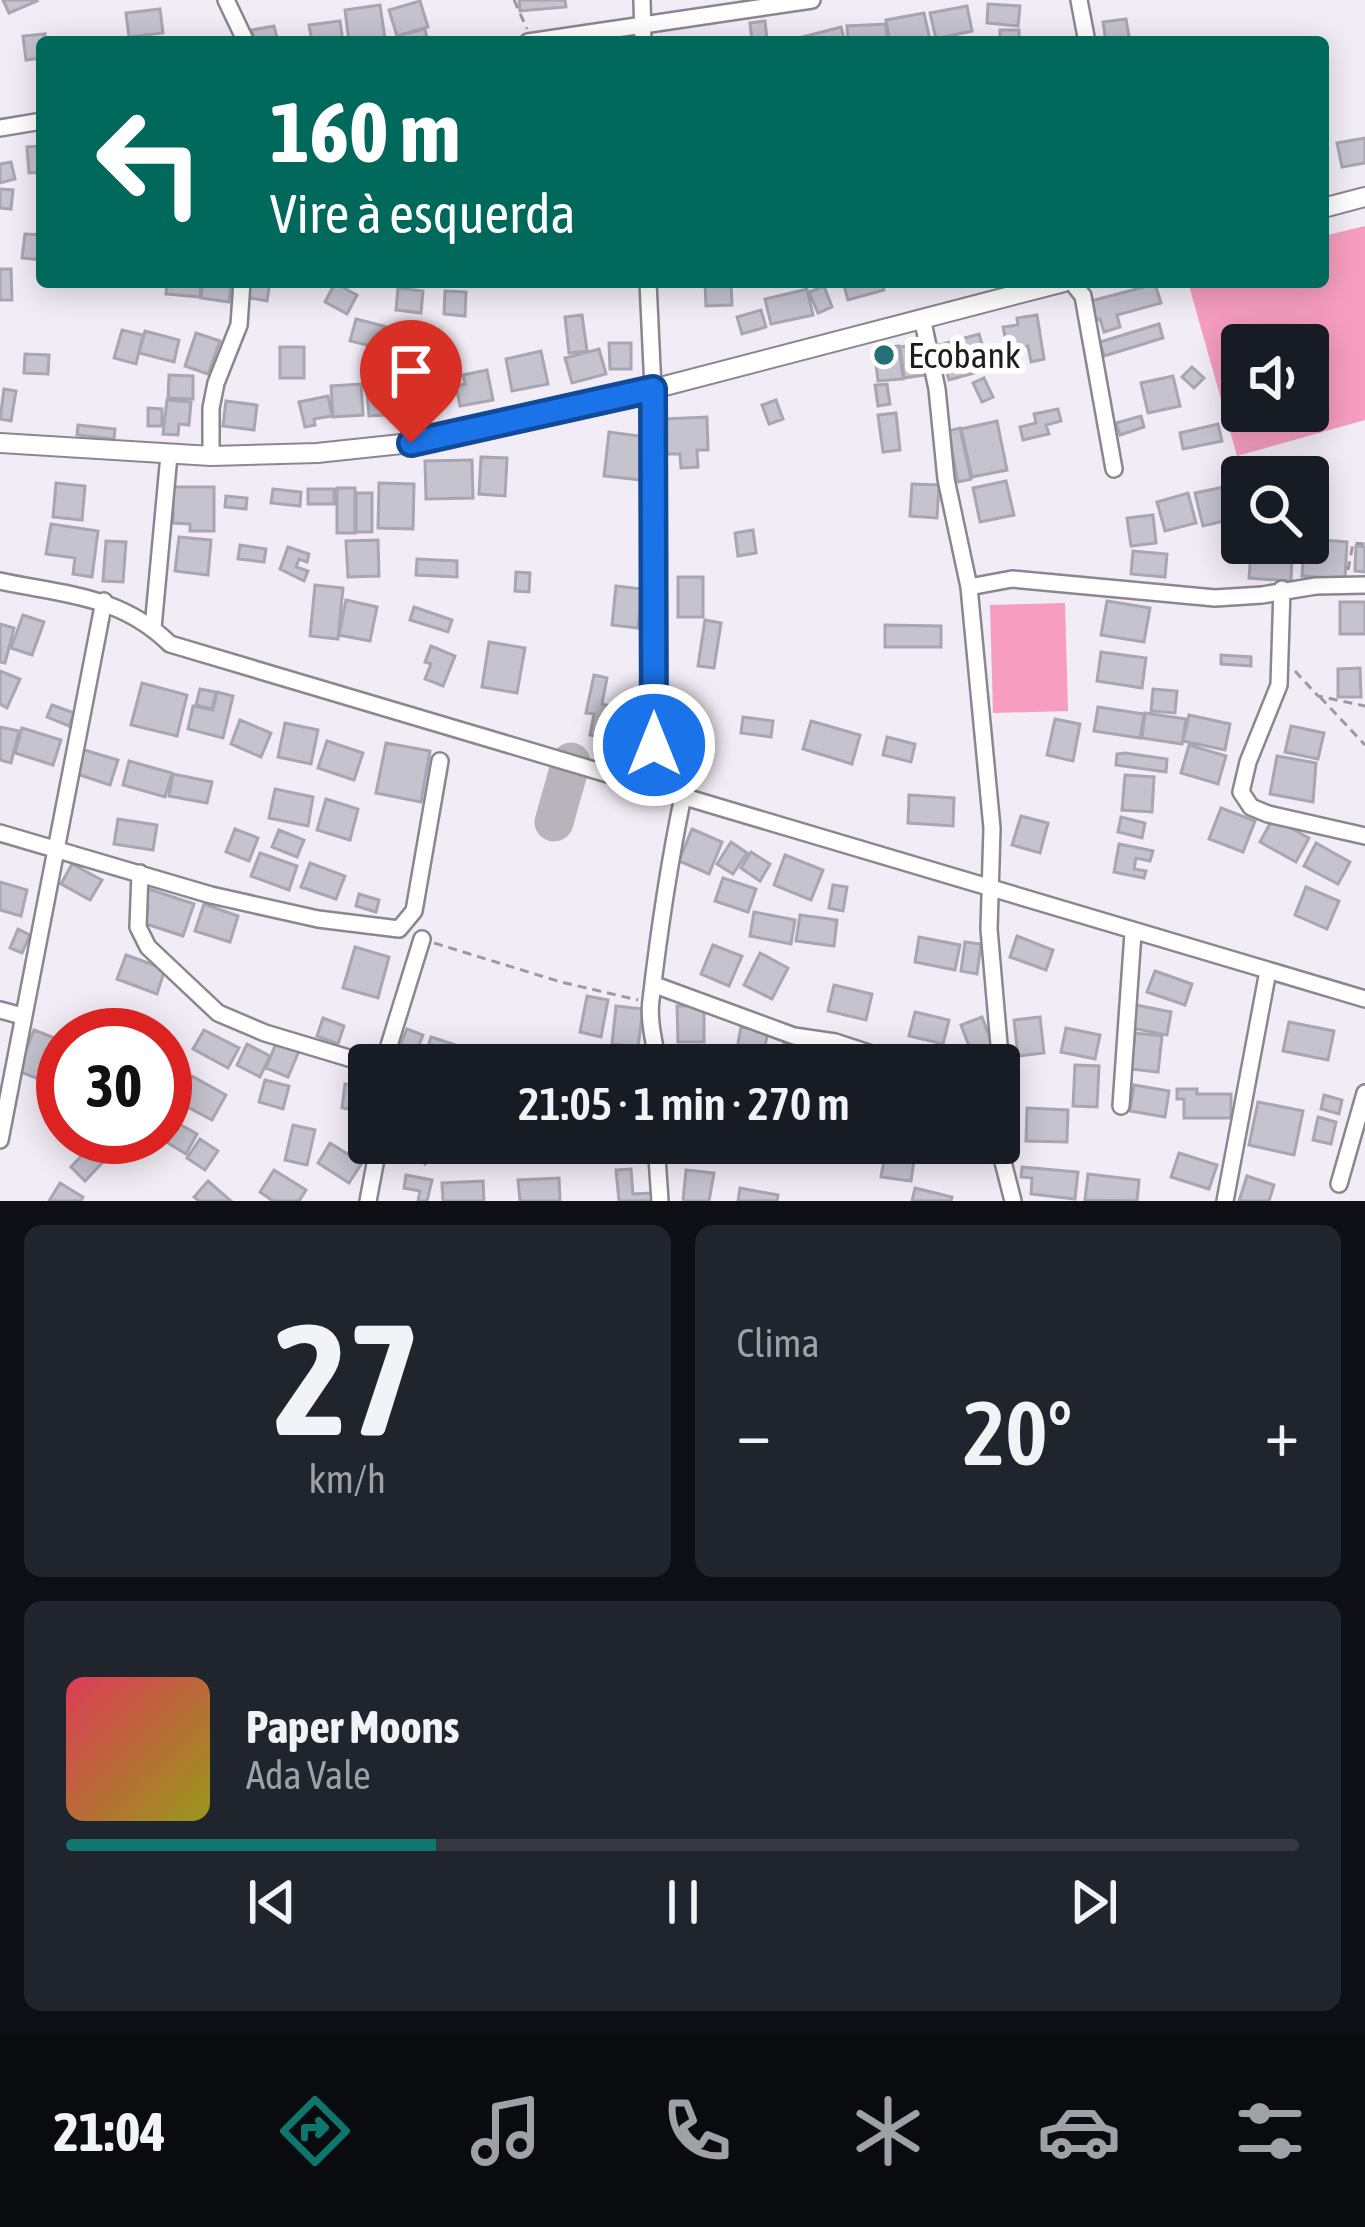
<!DOCTYPE html>
<html lang="pt">
<meta charset="utf-8">
<style>
body{margin:0;font-family:"Asap Condensed",sans-serif;background:#20242c;color:#f1f3f6;height:100vh;display:flex;flex-direction:column;font-size:45px;white-space:nowrap}
*{box-sizing:border-box;margin:0}
p{font-size:39px;color:#9ea1a6}
.icon{flex:none;width:66px;height:66px;fill:none;stroke:currentColor;stroke-width:2;stroke-linecap:round;stroke-linejoin:round}
.map{position:relative;height:1201px;overflow:hidden}
.side{display:flex;flex-direction:column;gap:24px;padding:24px;background:#0d0f14;flex:1}
.side>*{flex:none}
.guide{position:absolute;left:36px;top:36px;width:1293px;height:252px;border-radius:12px;box-shadow:0 6px 30px #0003;background:#00695c;color:#fff;overflow:hidden}
.buttons{position:absolute;left:1221px;top:324px;display:grid;gap:24px}
.buttons a{display:grid;place-items:center;width:108px;height:108px;border-radius:12px;background:#171b24;box-shadow:0 6px 30px #0003;font-size:60px}
.speed{position:absolute;left:36px;top:1008px;display:flex;gap:24px;font-size:60px;font-weight:700;text-align:center}
.speed>*{display:grid;place-content:center;width:156px;height:156px;border-radius:50%;background:#171b24;box-shadow:0 6px 30px #0003;line-height:1}
.speed .limit{border:18px solid #d22;background:#fff;color:#111}
.pin{position:absolute;display:grid;place-items:center;width:102px;height:102px;color:#fff;margin:-123px -51px;border-radius:50% 50% 50% 0;rotate:-45deg;box-shadow:0 0 12px #0007}
.pin .icon{rotate:45deg}
.me{position:absolute;width:132px;margin:-66px;rotate:0deg;stroke-linejoin:round;filter:drop-shadow(0 0 9px #0008)}
.turn{display:flex;align-items:center;gap:42px;height:252px;padding:0 36px;font-size:54px}
.turn .icon{width:156px;height:156px;stroke-width:2.5}
.turn b{display:block;font-size:84px;line-height:102px}
.big{font-size:90px;font-weight:600;line-height:1.1}
.side .card{flex:1;display:flex;flex-direction:column;justify-content:center;gap:18px;min-width:0;padding:0 42px;border-radius:18px;background:#20242c}
.side .dial{align-items:center;gap:0}
.dial b{font-size:156px;line-height:1}
.song{display:flex;align-items:center;gap:36px}
.cover{width:144px;height:144px;border-radius:18px;background:linear-gradient(135deg,hsl(350 70% 55%),hsl(60 70% 35%))}
.played{height:12px;border-radius:6px;background:linear-gradient(90deg,#0f766e 30%,#363941 30%)}
.keys{display:flex;justify-content:space-around;direction:ltr}
.heat{display:flex;justify-content:space-between;align-items:center;font-size:66px;direction:ltr}
.side .tiles{flex:1;display:grid;gap:24px;grid-template-columns:1fr 1fr}
.card:last-child{grid-column:span 2}
.trip{position:absolute;left:348px;top:1044px;width:672px;height:120px;border-radius:12px;background:#171b24;box-shadow:0 6px 30px #0003;font-weight:600;line-height:120px;text-align:center}
.tab-bar{display:flex;height:192px;justify-content:space-around;align-items:center;background:#090b0e;color:#9ea1a6}
.tab-bar .icon{width:84px;height:84px}
.tab-bar .on{color:#0f766e}
.tab-bar b{font-size:54px;color:#f1f3f6}
.map>svg:first-child{display:block}
</style>
<div class="map">
<svg width="1365" height="1201" viewBox="0 0 1365 1201">
<rect width="100%" height="100%" fill="#f2ecf6"/>
<path fill="#f79ebe" fill-rule="evenodd" d="M1365 226V420L1237 456 1188 282H1323V236ZM1242 345H1308V411H1242Z
M1065 603 1068 711 993 713 990 605Z"/>
<g fill="none" stroke-linecap="round" stroke-linejoin="round">
<path stroke="#b9b4bc" stroke-width="39" d="M554 822 571 762"/>
</g>
<path fill="#c4c3ce" stroke="#a7a6b1" stroke-width="3" d="M3 0H36L37 1 9 13Z
M519 0H565L566 7 520 11Z
M420 1 428 27 397 36 389 10Z
M988 4 1020 6 1018 26 987 23Z
M380 5 385 39 349 42 345 10Z
M967 6 972 31 936 39 930 13Z
M160 9 163 33 129 37 126 13Z
M924 13 930 40 890 42 886 20Z
M1126 19 1130 42H1106L1103 22Z
M340 21 343 42H312L309 25Z
M765 21 767 39 752 41 750 23Z
M886 24 887 42H848L847 26Z
M274 26 278 42H255L252 30Z
M841 27 845 42H783Z
M425 29 428 42H399L397 36Z
M1000 30H1019V42H1000Z
M45 34 42 58 26 60 23 36Z
M1365 138V163L1342 167 1337 143Z
M42 146V172L29 173 27 147Z
M11 162 15 179 0 183V164Z
M0 189 13 190 11 209 0 208Z
M25 234 42 235V260L22 258Z
M0 269H11L12 300H0Z
M167 282H201L200 297 166 294Z
M203 282H231L229 302 201 298Z
M249 282H270L267 301 246 297Z
M705 282H731L732 305 706 306Z
M843 282H881L884 290 848 300Z
M335 283 357 295 347 314 325 302Z
M1155 284 1161 303 1117 315 1120 327 1104 332 1100 319 1092 321 1087 302Z
M824 286 832 307 818 313 809 292Z
M398 288 423 291 421 313 396 310Z
M807 289 813 315 771 324 765 299Z
M445 291 466 292 465 316 444 314Z
M761 310 766 327 742 334 737 317Z
M582 315 587 351 569 353 565 317Z
M1037 315 1044 359 1031 362 1028 346 1016 348 1019 369 1002 372 998 348 1007 347 1003 327 1018 325 1017 318Z
M356 319 384 326 379 348 350 341Z
M1159 324 1163 338 1104 356 1100 342Z
M385 327 417 328V351L384 350Z
M122 330 143 335 136 364 114 358Z
M145 331 179 340 174 362 139 353Z
M196 333 220 341 208 374 185 366Z
M979 334 989 369 949 380 939 345Z
M444 343 448 373 423 377 419 346Z
M609 343H631V369H610Z
M921 344 925 375 904 378 900 347Z
M899 346 903 379 878 381 874 349Z
M280 347H304V378H280Z
M599 349 606 374 572 383 565 358Z
M541 351 548 384 512 391 506 359Z
M25 354 49 355 48 374 24 373Z
M1192 367 1204 378 1194 388 1182 377Z
M487 370 493 400 460 406 456 386 465 384 463 375Z
M169 375 193 376V399L168 398Z
M1173 376 1180 406 1148 413 1141 383Z
M401 378 403 414 369 416 366 380Z
M984 378 993 397 982 402 973 383Z
M361 384 363 415 333 417 331 386Z
M887 384 890 404 878 406 875 385Z
M4 389 16 391 11 421 0 419Z
M328 396 332 416 314 419 315 425 305 427 299 402Z
M167 400 191 402 189 425 179 424 178 435 163 434Z
M776 400 783 419 769 424 762 405Z
M226 401 257 405 254 430 223 426Z
M148 408 162 409V426H148Z
M1058 409 1061 421 1046 425 1049 434 1023 440 1020 427 1036 423 1034 414Z
M896 413 900 450 883 452 878 415Z
M1141 416 1144 427 1120 435 1116 423Z
M707 417 708 450H697L698 467 681 468 680 454H666L664 419Z
M997 421 1007 470 972 477 961 429Z
M1218 424 1222 441 1183 449 1180 433Z
M78 425 115 429 114 439 77 435Z
M960 428 971 479 958 482 948 431Z
M609 432 646 437 641 480 604 476Z
M481 457 507 458 505 496 479 494Z
M472 460 473 498 426 499 425 461Z
M1006 481 1014 515 980 522 973 488Z
M56 483 85 486 82 520 53 517Z
M379 483 414 484 413 529 378 528Z
M912 484 939 485 937 518 910 516Z
M1229 486 1237 518 1203 526 1195 493Z
M173 487H214V531H190V524L173 523Z
M337 488H355V533H337Z
M273 489 301 492 300 506 271 503Z
M308 489H334V504H308Z
M356 493H372V532H356Z
M1188 493 1196 523 1165 531 1157 502Z
M226 496 247 498 246 509 225 507Z
M1153 515 1156 543 1131 546 1127 518Z
M51 524 98 531 92 577 73 574 75 558 46 554Z
M753 530 756 553 738 556 735 533Z
M179 537 211 540 208 575 175 571Z
M1308 539 1347 542 1345 579 1302 576 1304 543Z
M378 540 379 576 348 577 346 541Z
M106 541 126 542 123 582 103 581Z
M240 545 266 549 264 562 238 559Z
M1356 546 1365 547V572L1355 571Z
M288 547 309 554 307 562 299 559 296 567 308 571 304 581 280 569Z
M1133 551 1167 554 1165 577 1131 574Z
M1251 551 1292 554 1291 581 1249 578Z
M417 559 457 561V577L416 575Z
M516 572 530 573 529 592 515 591Z
M678 577H703V617H678Z
M315 585 343 588 338 639 310 636Z
M616 586 642 589 638 628 612 625Z
M346 600 377 607 370 641 339 635Z
M1107 601 1150 608 1144 642 1101 635Z
M1340 602H1365V634H1340Z
M414 607 452 620 448 632 410 620Z
M23 615 44 622 32 655 11 648Z
M705 620 721 623 714 668 698 666Z
M0 624 14 628 5 663 0 662Z
M885 625 941 626V647H885Z
M489 642 525 648 517 693 482 687Z
M431 646 455 656 443 686 425 679 431 664 425 662Z
M1101 652 1146 658 1142 688 1097 681Z
M1221 655 1251 657V666L1221 664Z
M1360 668 1361 697H1338V669Z
M0 671 20 679 7 708 0 704Z
M594 675 607 678 602 704 622 709 616 740 590 735 594 714 586 713Z
M142 683 187 695 177 736 131 725Z
M200 689 216 692 212 709 196 705Z
M1153 689 1177 691 1175 713 1151 711Z
M217 692 233 696 223 738 188 729 193 706 213 710Z
M52 705 74 713 69 726 47 717Z
M1098 707 1144 714 1140 738 1094 731Z
M626 708 647 713 642 737 621 733Z
M675 710 701 716 697 734 671 729Z
M1145 713 1186 719 1182 744 1142 738Z
M1189 715 1230 724 1225 750 1183 741Z
M743 717 773 721 771 737 741 733Z
M1055 719 1080 724 1073 761 1047 755Z
M240 720 271 733 261 757 231 744Z
M811 721 860 735 852 764 803 749Z
M285 723 318 730 311 764 278 757Z
M1291 726 1324 733 1318 759 1285 752Z
M0 727 19 731 11 763 0 760Z
M22 728 61 740 53 765 15 753Z
M887 737 915 744 911 762 883 755Z
M327 741 363 753 354 780 318 768Z
M682 741 706 748 701 766 677 760Z
M386 743 430 751 421 802 376 793Z
M1189 745 1226 756 1218 784 1181 773Z
M81 749 118 760 110 785 74 773Z
M1125 753 1167 759 1166 772 1116 765 1117 754Z
M1277 756 1316 763 1313 802 1270 794Z
M129 761 172 773 165 797 123 785Z
M173 774 212 782 207 803 169 796Z
M1125 775 1154 777 1152 812 1122 810Z
M275 789 313 797 308 826 269 818Z
M909 795 954 798 953 826 908 823Z
M326 799 358 809 350 840 317 830Z
M1221 808 1255 821 1243 852 1209 839Z
M1021 816 1048 823 1040 853 1012 845Z
M1121 817 1145 823 1142 838 1118 832Z
M1273 818 1309 838 1296 862 1260 842Z
M118 819 157 825 153 850 114 844Z
M235 829 258 838 249 861 226 852Z
M692 829 722 842 709 874 679 861Z
M279 830 304 840 297 857 272 847Z
M731 842 747 853 733 874 717 864Z
M1316 843 1350 862 1338 884 1304 866Z
M1119 844 1153 851 1150 861 1136 858 1134 869 1146 871 1144 878 1114 872Z
M751 852 770 864 760 881 741 868Z
M260 853 297 866 289 890 251 876Z
M785 855 823 870 811 900 774 885Z
M310 863 345 876 336 899 301 887Z
M72 864 102 880 90 900 61 884Z
M723 878 756 889 748 912 715 901Z
M0 882 27 890 21 916 0 910Z
M833 885 847 887 843 911 829 908Z
M1306 887 1339 901 1327 929 1295 915Z
M146 888 194 904 183 936 143 923 148 907 141 904Z
M359 894 379 900 376 912 356 906Z
M204 904 238 916 230 942 195 931Z
M754 912 795 920 791 944 750 936Z
M800 915 837 920 834 946 796 941Z
M18 929 30 935 22 953 10 948Z
M1017 936 1053 950 1046 970 1010 957Z
M919 937 960 945 955 970 915 962Z
M965 942 981 944 977 974 961 971Z
M713 945 742 956 729 986 701 974Z
M355 947 389 957 378 998 343 988Z
M760 953 788 968 772 999 744 985Z
M126 955 165 969 157 994 117 979Z
M1155 971 1192 984 1185 1005 1147 992Z
M834 985 872 994 866 1020 828 1011Z
M587 996 608 1000 601 1037 580 1032Z
M1136 1005 1171 1012 1167 1035 1132 1028Z
M616 1006 643 1009 638 1047 612 1044Z
M677 1006H704V1042H678Z
M915 1012 949 1020 943 1044 909 1036Z
M982 1017 995 1051 974 1059 961 1025Z
M1040 1017 1044 1053 1018 1056 1014 1020Z
M323 1018 344 1026 338 1044 317 1036Z
M1289 1022 1334 1031 1328 1060 1283 1051Z
M741 1027 768 1032 762 1059 736 1054Z
M1066 1028 1100 1035 1095 1059 1061 1052Z
M407 1029 423 1035 413 1059 397 1053Z
M34 1030 60 1040 44 1081 18 1071Z
M204 1030 239 1048 228 1068 193 1049Z
M1135 1033 1162 1036 1158 1072 1131 1069Z
M431 1037 468 1049 463 1065 424 1060Z
M785 1040 817 1051 813 1065 778 1061Z
M277 1041 299 1051 288 1077 266 1068Z
M247 1044 270 1056 260 1077 237 1065Z
M832 1046 862 1059 860 1065H824Z
M165 1047 184 1059 168 1085 165 1083Z
M483 1048 515 1058 513 1065H477Z
M528 1052 562 1062 561 1065H524Z
M615 1052H639V1065H615Z
M679 1052 707 1054 706 1065H678Z
M1075 1065 1099 1066 1097 1107 1073 1106Z
M192 1076 226 1095 212 1120 178 1102Z
M265 1080 289 1086 283 1109 259 1102Z
M345 1084 369 1088V1112L342 1108Z
M1134 1085 1169 1091 1165 1117 1130 1111Z
M1177 1089H1197V1094H1231V1118H1184V1099H1177Z
M1324 1095 1342 1100 1339 1114 1321 1109Z
M1258 1102 1303 1111 1294 1155 1249 1145Z
M1027 1108 1068 1110 1067 1142 1026 1141Z
M1318 1117 1336 1122 1331 1144 1313 1140Z
M169 1118 197 1134 186 1154 158 1137H165Z
M293 1125 315 1130 307 1165 285 1160Z
M200 1139 218 1151 205 1170 187 1158Z
M330 1143 362 1163 349 1183 318 1163Z
M405 1143H432L439 1150 425 1164Z
M680 1143H711V1154L679 1151Z
M89 1148 103 1162 85 1181 71 1167Z
M886 1148 915 1153 911 1181 881 1177Z
M1179 1153 1217 1165 1209 1189 1171 1177Z
M1022 1167 1078 1172 1075 1199 1031 1194 1032 1178 1021 1177Z
M631 1169 633 1194 651 1193 652 1201H619L616 1170Z
M274 1170 306 1190 299 1201H273L260 1192Z
M686 1170 714 1173 709 1201H683Z
M1088 1174 1139 1180 1137 1201 1085 1200Z
M406 1175 432 1180 427 1201H418L420 1191 404 1188Z
M1247 1176 1274 1185 1269 1201H1239Z
M559 1178 560 1201H520L518 1180Z
M208 1181 231 1201H199L194 1197Z
M483 1181 484 1201H443L442 1183Z
M60 1183 83 1197 81 1201H49Z
M740 1188 778 1195 777 1201H738Z
M915 1188 952 1197 951 1201H912Z"/>
<g fill="none" stroke-linecap="round" stroke-linejoin="round">
<defs>
<path id="minor" d="M226 0 246 42
M642 0 643 42
M1079 0 1087 42
M528 42 812 0
M0 128 42 121
M648 282 653 389 654 787
M1072 282 1083 296 1114 469
M923 322 937 389 946 479 969 587 992 828 989 929 1002 1079 1000 1150 1013 1201
M211 456V408L216 383 239 325 242 282
M0 581C65 595 120 595 170 644L1365 999
M969 587 1012 579 1215 598 1262 595 1316 586 1365 585
M1282 589 1279 685 1248 762 1241 792 1251 807 1268 814 1365 836
M153 628 169 455
M0 833 211 895 318 919 399 929 414 911 440 761
M140 873 138 927 148 947 218 1013 265 1033 372 1065
M655 985 794 1036 835 1042 905 1065
M0 1010 22 1016
M383 1065 422 939
M658 1065C655 1045 648 1020 651 1000 659 931 669 864 683 796
M1121 1106 1133 933
M0 1140 104 601
M656 1143 660 1201
M931 1143 1000 1150
M1339 1184 1365 1093
M368 1201 379 1143
M1225 1201 1268 971"/>
<path id="major" d="M1323 208 1365 197
M0 443 211 456 317 453 411 443 653 389 1064 282"/>
</defs>
<use href="#minor" stroke="#8c868f" stroke-width="20"/>
<use href="#major" stroke="#8c868f" stroke-width="22"/>
<path stroke="#9f9aa2" stroke-width="3" stroke-dasharray="9 6" stroke-linecap="butt" d="M514 0 527 29
M1348 570 1353 543 1365 544
M1295 671 1318 696 1365 706
M1320 697 1365 745
M434 943 561 982 638 1000"/>
<use href="#minor" stroke="#fff" stroke-width="15"/>
<use href="#major" stroke="#fff" stroke-width="18"/>
</g>
<g fill="none" stroke-linecap="round" stroke-linejoin="round">
<defs>
<path id="route" d="M411 443 653 389 654 745"/>
</defs>
<use href="#route" stroke="#114b97" stroke-width="30"/>
<use href="#route" stroke="#1a73e8" stroke-width="21"/>
</g>
<circle fill="#256f75" stroke="#fff" stroke-width="4.5" cx="884" cy="355" r="12"/>
<g text-anchor="middle" stroke-width="12" stroke-linejoin="round" paint-order="stroke">
<g font-size="36" fill="#1e1c1f" stroke="#fff" text-anchor="start">
<text x="908" y="368">Ecobank</text>
</g>
</g>
</svg>
<div class="buttons">
<a><svg class="icon" aria-label="sound" viewBox="0 0 24 24"><path d="M4 9h4l5-4v14l-5-4H4zM17 9q2 3 0 6"/></svg></a>
<a><svg class="icon" aria-label="search" viewBox="0 0 24 24"><circle cx="10" cy="10" r="6"/><path d="M15 15l6 6"/></svg></a>
</div>
<div class="speed"><div class="limit">30</div></div>
<div class="pin" style="left:411px;top:443px;background:#d93025"><svg class="icon" aria-label="arrive" viewBox="0 0 24 24"><path d="M6 21V4h12l-3 4 3 4H6"/></svg></div>
<svg class="me" style="left:654px;top:745px" viewBox="-20 -20 40 40"><circle r="17" fill="#1a73e8" stroke="#fff" stroke-width="3"/><path d="M0-11L8 9 0 5-8 9z" fill="#fff"/></svg>
<div class="trip">21:05 · 1 min · 270 m</div>
<div class="guide">
<div class="turn"><svg class="icon" aria-label="left" viewBox="0 0 24 24"><path d="M17 20v-9H6M10 6l-5 5 5 5"/></svg><div><b>160 m</b>Vire à esquerda</div></div>
</div>
</div>
<section class="side">
<div class="tiles">
<div class="card dial"><b>27</b><p>km/h</p></div>
<div class="card"><p>Clima</p>
<div class="heat"><a>−</a><b class="big">20°</b><a>+</a></div>
</div>
<div class="card">
<div class="song"><i class="cover"></i><div><b>Paper Moons</b><p>Ada Vale</p></div></div>
<div class="played"></div>
<div class="keys"><svg class="icon" aria-label="previous" viewBox="0 0 24 24"><path d="M18 5L8 12l10 7zM5 5v14"/></svg><svg class="icon" aria-label="pause" viewBox="0 0 24 24"><path d="M8 5v14M16 5v14"/></svg><svg class="icon" aria-label="next" viewBox="0 0 24 24"><path d="M6 5l10 7-10 7zM19 5v14"/></svg></div>
</div>
</div>
</section>
<nav class="tab-bar">
<b>21:04</b>
<svg class="icon on" aria-label="directions" viewBox="0 0 24 24"><path d="M12 3l9 9-9 9-9-9zM9 14v-3h6M13 9l2 2-2 2"/></svg>
<svg class="icon" aria-label="music" viewBox="0 0 24 24"><path d="M9 18V5l10-2v13"/><circle cx="6" cy="18" r="3"/><circle cx="16" cy="16" r="3"/></svg>
<svg class="icon" aria-label="phone" viewBox="0 0 24 24"><path d="M5 4h4l2 5-3 2q2 4 5 5l2-3 5 2v4C11 20 4 13 5 4z"/></svg>
<svg class="icon" aria-label="climate" viewBox="0 0 24 24"><path d="M12 3v18M4 7l16 10M4 17L20 7"/></svg>
<svg class="icon" aria-label="car" viewBox="0 0 24 24"><path d="M5 17H2v-5l4-1 3-4h7l3 4 3 1v5h-3M9 17h6M6 11h13"/><circle cx="7" cy="17" r="2"/><circle cx="17" cy="17" r="2"/></svg>
<svg class="icon" aria-label="filters" viewBox="0 0 24 24"><path d="M4 7h16M4 17h16"/><circle cx="9" cy="7" r="2"/><circle cx="15" cy="17" r="2"/></svg>
</nav>
